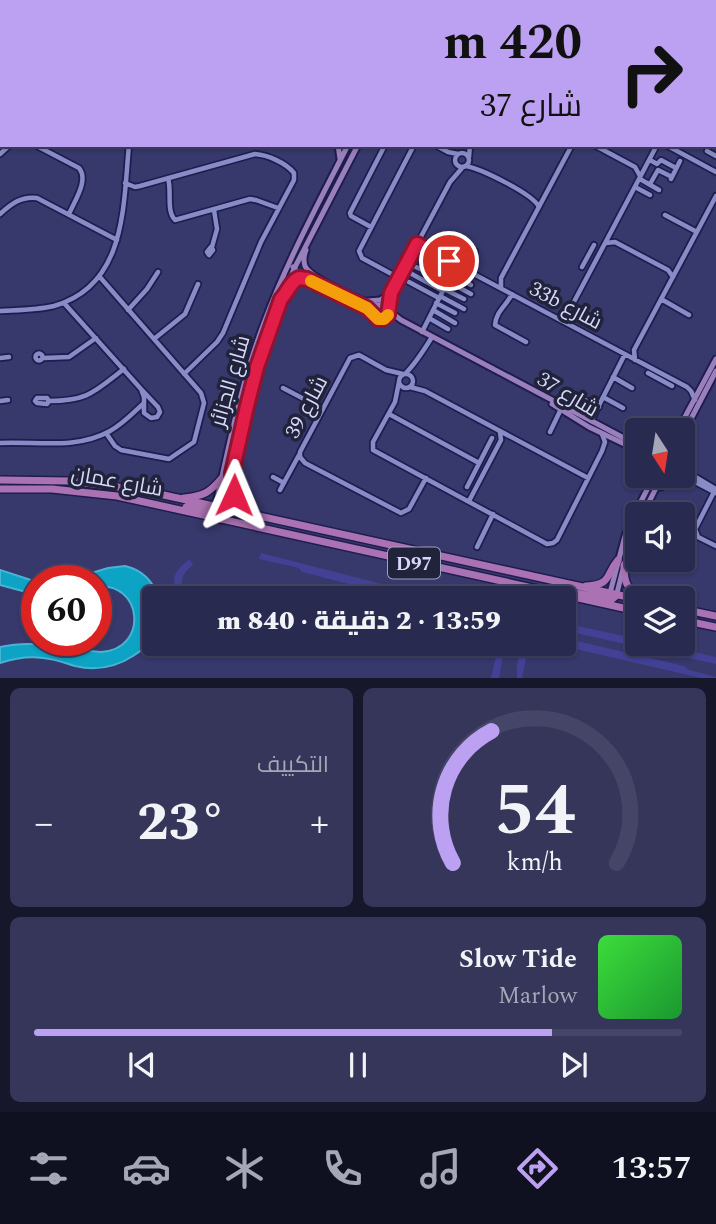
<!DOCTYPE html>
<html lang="ar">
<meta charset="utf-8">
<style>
body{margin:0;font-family:Spectral,Cairo,serif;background:#35365a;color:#f1f3f6;direction:rtl;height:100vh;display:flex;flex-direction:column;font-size:26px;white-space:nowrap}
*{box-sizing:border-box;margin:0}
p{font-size:23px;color:#a5a7b7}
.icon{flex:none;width:38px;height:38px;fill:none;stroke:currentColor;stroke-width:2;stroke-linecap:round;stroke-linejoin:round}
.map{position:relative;height:678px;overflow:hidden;direction:ltr}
.panel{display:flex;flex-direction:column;gap:10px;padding:10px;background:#17172c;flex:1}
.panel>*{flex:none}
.hud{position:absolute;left:0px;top:0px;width:718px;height:147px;box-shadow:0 2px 5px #0004,0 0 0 2px #454667;direction:rtl;background:#bca0f2;color:#111;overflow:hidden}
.needle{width:46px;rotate:168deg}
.controls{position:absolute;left:625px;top:418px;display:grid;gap:14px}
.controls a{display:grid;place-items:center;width:70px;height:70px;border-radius:7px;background:#292a50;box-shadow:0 2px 5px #0004,0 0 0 2px #454667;font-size:35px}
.speed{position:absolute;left:21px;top:565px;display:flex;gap:14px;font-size:35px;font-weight:700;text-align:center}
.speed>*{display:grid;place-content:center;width:91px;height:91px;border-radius:50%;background:#292a50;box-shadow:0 2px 5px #0004,0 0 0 2px #454667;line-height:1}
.speed .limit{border:10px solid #d22;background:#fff;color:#111}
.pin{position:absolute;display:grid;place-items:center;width:60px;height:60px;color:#fff;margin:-30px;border:4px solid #fff;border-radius:50%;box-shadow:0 2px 7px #0007}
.me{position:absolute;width:77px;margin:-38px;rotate:1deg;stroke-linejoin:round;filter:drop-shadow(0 0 5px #0008)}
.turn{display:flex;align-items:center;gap:24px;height:147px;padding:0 21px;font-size:32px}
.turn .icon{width:91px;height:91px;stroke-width:2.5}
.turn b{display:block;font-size:49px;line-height:60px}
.big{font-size:52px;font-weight:800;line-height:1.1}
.panel .tile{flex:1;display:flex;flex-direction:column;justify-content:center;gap:10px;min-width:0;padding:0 24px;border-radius:10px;background:#35365a}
.panel .dial{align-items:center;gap:0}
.dial svg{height:182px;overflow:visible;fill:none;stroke:#454667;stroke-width:7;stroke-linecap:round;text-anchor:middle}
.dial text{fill:#f1f3f6;stroke:none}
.song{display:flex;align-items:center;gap:21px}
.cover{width:84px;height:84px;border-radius:10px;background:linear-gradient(135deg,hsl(120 70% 55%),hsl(130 70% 35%))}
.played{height:7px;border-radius:4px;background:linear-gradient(90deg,#bca0f2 80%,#454667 80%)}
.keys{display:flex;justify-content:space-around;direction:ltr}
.heat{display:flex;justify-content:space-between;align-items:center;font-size:38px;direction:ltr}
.panel .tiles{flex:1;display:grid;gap:10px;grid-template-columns:1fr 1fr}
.tile:last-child{grid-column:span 2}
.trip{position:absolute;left:142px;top:586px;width:434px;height:70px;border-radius:7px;background:#292a50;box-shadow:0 2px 5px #0004,0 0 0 2px #454667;font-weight:800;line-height:70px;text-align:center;direction:rtl}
.dock{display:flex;height:112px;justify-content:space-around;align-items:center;background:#101120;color:#a5a7b7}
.dock .icon{width:49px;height:49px}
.dock .current{color:#bca0f2}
.dock b{font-size:32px;color:#f1f3f6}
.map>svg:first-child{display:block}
</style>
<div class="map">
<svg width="716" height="678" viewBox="0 0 716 678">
<rect width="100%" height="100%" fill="#37386b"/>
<path fill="#434196" d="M261 553 409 591 420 594 419 598H405L392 595 302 572 299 568 259 559Z
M190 559 193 565C179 576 181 582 184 598H176C172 578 173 571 190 559Z
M564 623 637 639V644H659L716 657V664L580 634 564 629Z
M564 638 684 666 689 670 716 677V678H701L554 644H564Z
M499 644H505L499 678H491Z
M522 644H529L522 678H517V664Z"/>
<path fill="#0da3c5" stroke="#49b3d4" stroke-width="2" d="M125 566C143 570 153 581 159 598H154C154 610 157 627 153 637 149 645 141 651 133 656 116 667 96 671 75 666 65 663 55 659 43 658 28 656 15 658 0 663V647C36 639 66 649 101 652 150 649 142 580 96 587V581H65L108 568Z
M0 570 37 582V595L0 585Z"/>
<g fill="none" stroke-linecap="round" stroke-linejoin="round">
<defs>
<path id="street" d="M115 0 119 2
M243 0 246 2
M622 0 626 2
M94 2V0
M175 2 179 0
M283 2 284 0
M491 2 492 0
M545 2 546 0
M639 2H643
M716 49V50
M0 127 2 128
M35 145 79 168C89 180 75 200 69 214
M435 145 448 152 458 154
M594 145 635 167 640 176
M666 145 716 172
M707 151 716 156
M455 160a7 7 0 1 1 14 0a7 7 0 1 1-14 0Z
M0 154 10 145
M469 157 470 145
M650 160 657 164 661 160 676 168
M465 166C480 168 533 194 539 207
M168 178C172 191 166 211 175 220L250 199 256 200 278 208
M640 179 659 190
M671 179 680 161
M125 183 135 187 140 186 255 154C268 155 286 163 294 173V180L261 242 223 333 217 342 184 374
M650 184 658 170 672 177
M635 187 650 195
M0 214C11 204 21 196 37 198L117 240
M665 215 697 232
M371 227 351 216 350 213 385 145
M606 243 615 242 668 270 673 277
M417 244 687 387 691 391 695 400
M211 247 213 250 209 255 207 252Z
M212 247 217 229 214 210
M420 259 443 272
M416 267 439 278 449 261
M582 267 594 245
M466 270 475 251
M410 273 443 291
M451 274 471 285
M99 276 201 393 204 403 194 442 169 459 121 450 115 446 106 433
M399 278 362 258 359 251 414 145
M447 281 471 294
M409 282 439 298
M501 287V278L572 145
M444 289 464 299
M512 294C507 305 496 311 495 325L526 342
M440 296 464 309
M661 299 689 315
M64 303 141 389 158 407 160 412 157 417 151 418 144 413V397L141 389
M436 303 455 313
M381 305 391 293 450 182 463 167
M128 310 147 289 158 272
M388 310 391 294
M433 310 455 323
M0 311C18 310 37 310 54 306 127 285 123 205 129 145
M429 318 448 329
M559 319 567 315 657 145
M422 332 456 265
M154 339 185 314 198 284
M35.5 357a3.5 3.5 0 1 1 7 0a3.5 3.5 0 1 1-7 0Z
M0 358 9 357
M44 358 69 357 96 338
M635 360 634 350 716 196
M648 373 672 386
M399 381a7 7 0 1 1 14 0a7 7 0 1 1-14 0Z
M403 374 386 370 359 355 350 358 300 452V457L305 463 401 513 409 509 426 478
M405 374C416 363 424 350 432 337
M613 377 632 388
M399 382 395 402 373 442V450L547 544 553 543 557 540 602 451 605 442 602 434
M410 387 425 391 588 478
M283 388 323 409
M603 397 623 408
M37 398H47L49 401 47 404 37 403 35 401Z
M583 399 599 407
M0 401 8 400
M49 401C88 401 94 392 124 369
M389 414 479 463
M591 421 625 354
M550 432 561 409
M0 443C36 441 76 450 110 431 123 424 133 413 144 403
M682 469 716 489
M682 475 716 493
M273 477 284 483
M467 487 492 438
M280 490 299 455
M469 501 501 440 500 432
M695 529 698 537 716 546
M690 539 714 492
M477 547 493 514"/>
<path id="secondary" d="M424 2 425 0
M433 2 434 0
M0 77 2 78
M338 145 340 159
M306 250C304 255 303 260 305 266 310 278 365 303 379 306
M293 267 302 277
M289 288 294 280 302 277 367 308 375 316
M368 301 380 300 391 293
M374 312a7 7 0 1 1 14 0a7 7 0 1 1-14 0Z
M388 310 401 320 637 445
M552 404 589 427 637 450
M678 430 716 359
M682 436 716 371
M682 476H683
M661 487 666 478 669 476
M215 508C229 446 241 383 264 323 287 261 318 204 348 145
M643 514 662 476
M221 520 251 390 269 330 294 269 358 145
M610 593 625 536 633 517 654 476
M616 597 624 565 637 527"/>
<path id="primary" d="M232 473C233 496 235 503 255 513
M0 480 70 481 141 490 637 599
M0 489H52L117 496 637 611
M184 498C204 496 209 493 222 478
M186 507 214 513 222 510
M624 565C624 585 627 589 645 598
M586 586C612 585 605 575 618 560
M549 588 611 600 617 595
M682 609 716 616
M682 620 716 627"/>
</defs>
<use href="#street" stroke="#1f1d4e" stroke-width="8"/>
<use href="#secondary" stroke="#1f1d4e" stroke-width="9"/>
<use href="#primary" stroke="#1f1d4e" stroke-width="10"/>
<use href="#street" stroke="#878cc6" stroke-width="4.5"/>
<use href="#secondary" stroke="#997fbc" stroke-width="5"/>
<use href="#primary" stroke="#aa72b2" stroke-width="7"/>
</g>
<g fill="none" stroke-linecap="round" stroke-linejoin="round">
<defs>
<path id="route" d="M234 495 232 473 247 406 257 367 281 299C288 292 290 282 299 278L307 279 367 308 378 319H382L388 315 391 293 417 244 449 261"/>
</defs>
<use href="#route" stroke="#92132f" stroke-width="18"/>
<use href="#route" stroke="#e11d48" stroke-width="12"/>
<path stroke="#f59e0b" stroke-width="12" d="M311 281 367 308 378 319H384L388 315"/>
</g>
<g text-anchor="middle" stroke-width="7" stroke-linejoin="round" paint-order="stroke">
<rect fill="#21233a" stroke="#9fa2bf" stroke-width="2" x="388" y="547.5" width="52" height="31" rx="5"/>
<g font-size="19" font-weight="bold" fill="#d5d8f8">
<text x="414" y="570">D97</text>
</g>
<g font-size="21" fill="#d5d8f8" stroke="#21233a">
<text transform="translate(566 305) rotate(28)" y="7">33b شارع</text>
<text transform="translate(230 381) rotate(-74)" y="7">شارع الجزائر</text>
<text transform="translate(568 394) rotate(31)" y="7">شارع 37</text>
<text transform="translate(306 407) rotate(-62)" y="7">شارع 39</text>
<text transform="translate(117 481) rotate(10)" y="7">شارع عمان</text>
</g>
</g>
</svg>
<div class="controls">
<a><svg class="needle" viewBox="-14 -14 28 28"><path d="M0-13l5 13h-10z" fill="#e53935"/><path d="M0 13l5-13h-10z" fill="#a5a7b7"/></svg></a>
<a><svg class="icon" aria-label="sound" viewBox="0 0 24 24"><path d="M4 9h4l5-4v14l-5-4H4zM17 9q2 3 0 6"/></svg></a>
<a><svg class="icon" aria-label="layers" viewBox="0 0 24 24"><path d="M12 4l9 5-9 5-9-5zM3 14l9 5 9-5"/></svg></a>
</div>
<div class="speed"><div class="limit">60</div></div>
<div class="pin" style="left:449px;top:261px;background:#d93025"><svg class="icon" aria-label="arrive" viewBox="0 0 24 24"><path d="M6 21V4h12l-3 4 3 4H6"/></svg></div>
<svg class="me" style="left:234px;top:495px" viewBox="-20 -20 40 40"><path d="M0-17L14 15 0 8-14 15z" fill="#e11d48" stroke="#fff" stroke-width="4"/></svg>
<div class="trip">13:59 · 2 دقيقة · 840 m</div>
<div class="hud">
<div class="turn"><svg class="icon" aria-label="right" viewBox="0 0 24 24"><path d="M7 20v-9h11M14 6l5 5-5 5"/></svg><div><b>420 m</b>شارع 37</div></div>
</div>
</div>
<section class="panel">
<div class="tiles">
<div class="tile dial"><svg viewBox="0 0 100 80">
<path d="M14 69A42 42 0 1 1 86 69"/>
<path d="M14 69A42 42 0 0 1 31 11" stroke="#bca0f2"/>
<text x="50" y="56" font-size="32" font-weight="700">54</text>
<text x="50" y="72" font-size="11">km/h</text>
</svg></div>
<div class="tile"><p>التكييف</p>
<div class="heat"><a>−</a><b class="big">23°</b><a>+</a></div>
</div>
<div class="tile">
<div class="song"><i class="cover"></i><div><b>Slow Tide</b><p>Marlow</p></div></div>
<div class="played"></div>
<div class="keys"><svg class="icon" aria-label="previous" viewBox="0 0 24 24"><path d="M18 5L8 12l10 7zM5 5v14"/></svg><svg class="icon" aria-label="pause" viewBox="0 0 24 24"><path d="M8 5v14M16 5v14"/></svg><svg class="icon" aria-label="next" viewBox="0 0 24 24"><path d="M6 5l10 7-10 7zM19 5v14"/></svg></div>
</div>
</div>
</section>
<nav class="dock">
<b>13:57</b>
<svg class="icon current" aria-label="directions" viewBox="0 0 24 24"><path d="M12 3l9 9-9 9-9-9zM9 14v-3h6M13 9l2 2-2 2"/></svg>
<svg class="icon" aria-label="music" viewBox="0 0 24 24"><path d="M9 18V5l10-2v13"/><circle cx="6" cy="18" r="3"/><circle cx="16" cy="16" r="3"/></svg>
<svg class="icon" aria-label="phone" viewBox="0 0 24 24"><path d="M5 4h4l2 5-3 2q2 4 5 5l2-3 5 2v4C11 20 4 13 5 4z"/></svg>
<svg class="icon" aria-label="climate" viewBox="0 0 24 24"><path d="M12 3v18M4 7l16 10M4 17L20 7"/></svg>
<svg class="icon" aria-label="car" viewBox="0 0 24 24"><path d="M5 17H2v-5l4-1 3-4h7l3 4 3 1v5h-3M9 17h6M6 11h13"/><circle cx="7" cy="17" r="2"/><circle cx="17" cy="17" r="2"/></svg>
<svg class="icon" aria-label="filters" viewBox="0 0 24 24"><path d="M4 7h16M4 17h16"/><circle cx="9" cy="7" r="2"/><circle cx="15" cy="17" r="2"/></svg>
</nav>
